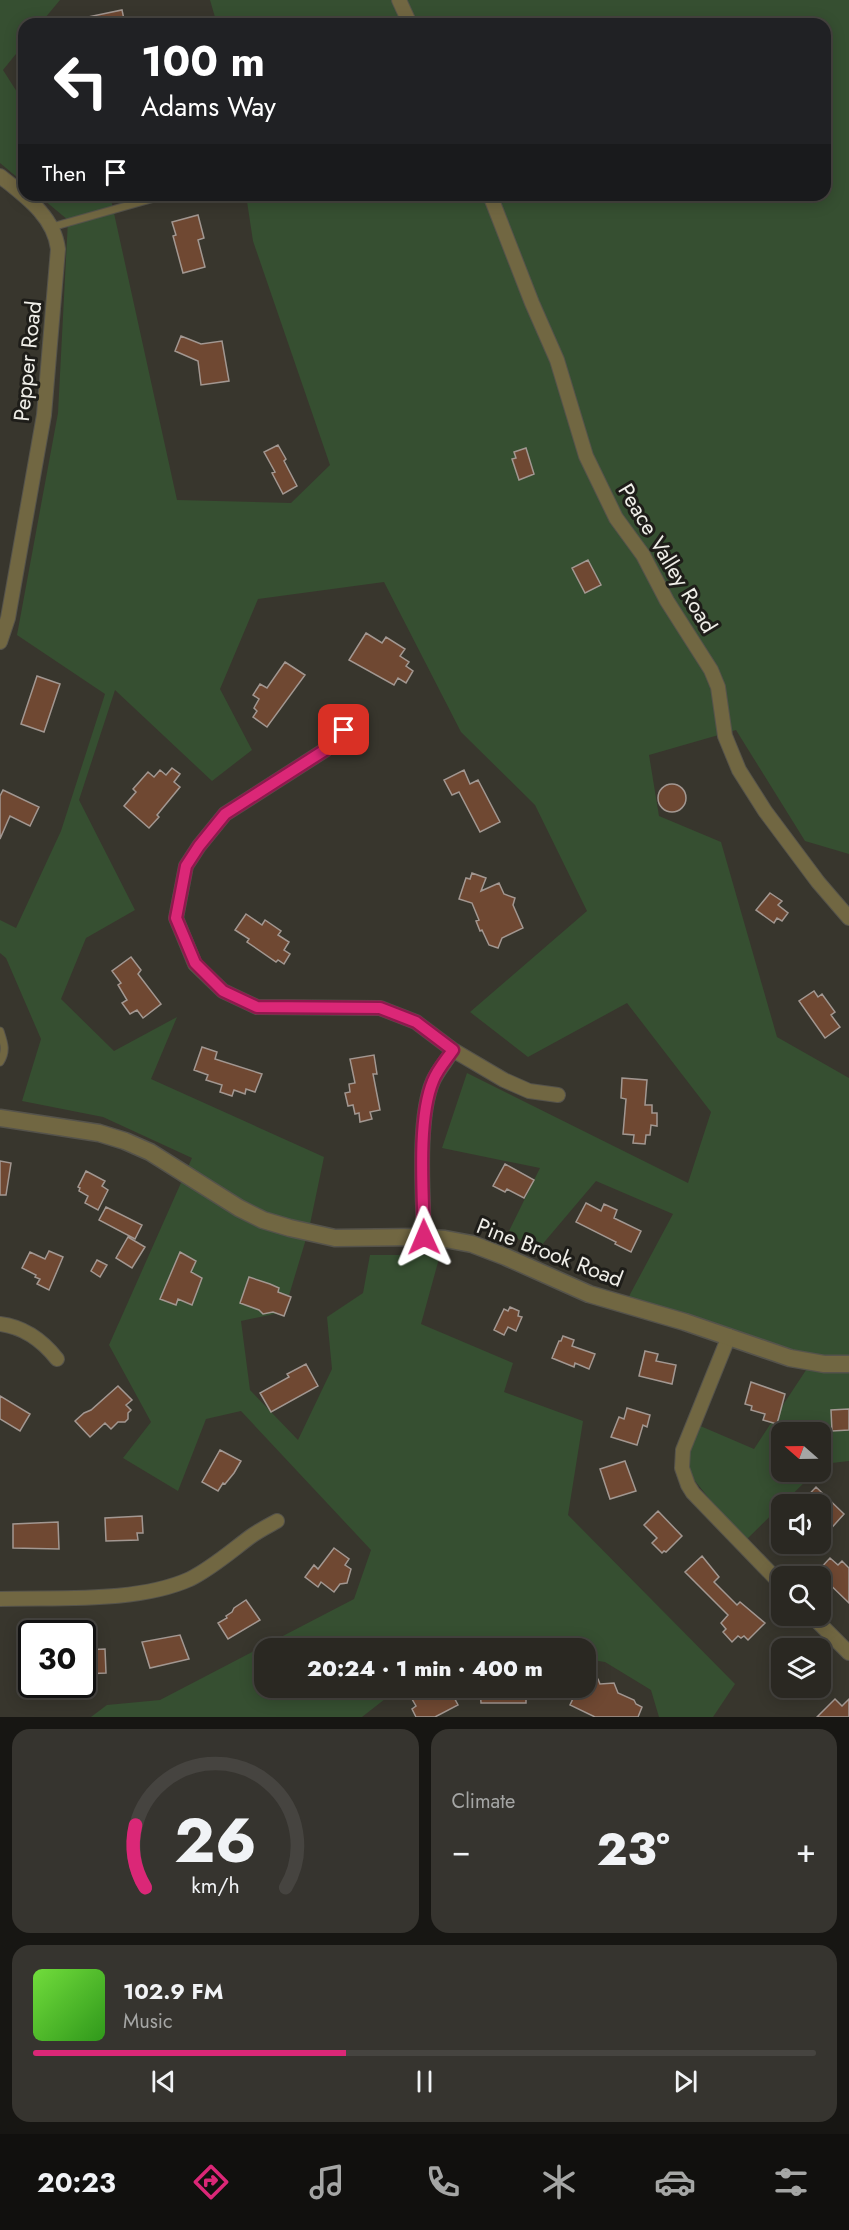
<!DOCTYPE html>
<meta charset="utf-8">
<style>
body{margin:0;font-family:Jost,sans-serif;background:#36342f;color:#f1f3f6;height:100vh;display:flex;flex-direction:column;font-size:22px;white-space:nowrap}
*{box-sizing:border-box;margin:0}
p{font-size:20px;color:#a5a6a5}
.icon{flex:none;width:33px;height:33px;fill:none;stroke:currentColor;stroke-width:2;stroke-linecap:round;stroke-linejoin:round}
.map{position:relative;height:1717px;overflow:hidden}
.details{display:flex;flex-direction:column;gap:12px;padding:12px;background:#171613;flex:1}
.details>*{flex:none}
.top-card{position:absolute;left:18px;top:18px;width:813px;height:183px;border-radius:18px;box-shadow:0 3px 15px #0003,0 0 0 2px #464440;background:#202124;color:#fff;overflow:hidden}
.needle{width:39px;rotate:290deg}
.fabs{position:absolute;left:771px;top:1422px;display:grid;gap:12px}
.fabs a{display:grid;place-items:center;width:60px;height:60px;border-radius:12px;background:#2a2822;box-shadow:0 3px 15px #0003,0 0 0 2px #464440;font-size:30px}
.speed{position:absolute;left:18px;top:1620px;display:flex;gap:12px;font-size:30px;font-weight:700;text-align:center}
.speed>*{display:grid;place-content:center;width:78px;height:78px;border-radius:50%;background:#2a2822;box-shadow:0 3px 15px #0003,0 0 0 2px #464440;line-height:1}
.speed .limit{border:3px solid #111;border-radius:9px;background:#fff;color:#111}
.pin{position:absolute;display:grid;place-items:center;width:51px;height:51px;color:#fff;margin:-26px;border-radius:12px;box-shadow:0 3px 9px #0006}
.me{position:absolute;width:66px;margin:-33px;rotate:359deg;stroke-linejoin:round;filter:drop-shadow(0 0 4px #0008)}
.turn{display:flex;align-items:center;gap:21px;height:126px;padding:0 24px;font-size:27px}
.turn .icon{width:78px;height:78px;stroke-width:2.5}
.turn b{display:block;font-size:42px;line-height:51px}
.then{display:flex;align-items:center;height:57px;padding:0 24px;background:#0003;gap:12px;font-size:22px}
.big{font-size:45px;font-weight:800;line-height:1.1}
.details .card{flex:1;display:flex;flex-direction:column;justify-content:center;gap:9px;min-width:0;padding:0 21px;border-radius:18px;background:#36342f}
.details .dial{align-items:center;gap:0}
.dial svg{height:156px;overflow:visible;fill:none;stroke:#464440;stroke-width:7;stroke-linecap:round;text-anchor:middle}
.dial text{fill:#f1f3f6;stroke:none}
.song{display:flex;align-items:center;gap:18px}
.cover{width:72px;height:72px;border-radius:9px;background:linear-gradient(135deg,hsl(100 70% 55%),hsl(110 70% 35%))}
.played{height:6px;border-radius:3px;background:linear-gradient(90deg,#db2777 40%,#464440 40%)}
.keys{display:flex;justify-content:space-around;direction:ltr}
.heat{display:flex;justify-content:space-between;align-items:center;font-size:33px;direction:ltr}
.details .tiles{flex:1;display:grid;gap:12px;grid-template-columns:1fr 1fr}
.card:last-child{grid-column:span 2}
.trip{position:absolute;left:254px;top:1638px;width:342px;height:60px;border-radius:18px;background:#2a2822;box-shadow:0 3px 15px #0003,0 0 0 2px #464440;font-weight:800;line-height:60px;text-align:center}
.menu{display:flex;height:96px;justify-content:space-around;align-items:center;background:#11100e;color:#a5a6a5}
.menu .icon{width:42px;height:42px}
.menu .on{color:#db2777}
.menu b{font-size:27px;color:#f1f3f6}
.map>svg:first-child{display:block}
</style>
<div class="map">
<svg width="849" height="1717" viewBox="0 0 849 1717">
<rect width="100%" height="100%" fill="#38362d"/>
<path fill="#364f31" d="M0 0H60L40 24H24V44L3 70 24 103V183L0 163Z
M210 0H849V854L805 841 736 730 649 755 659 816 721 842 777 1037 849 1078V1461L823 1464 821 1466 820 1432H782V1472H815L744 1542 683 1466 691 1422 754 1449 812 1361 627 1300 673 1214 596 1181 535 1253 509 1231 540 1168 442 1148 467 1073 688 1183 711 1112 627 1003 528 1057 470 1012 587 911 535 805 461 732 384 582 258 599 220 689 252 750 212 781 115 690 79 800 135 910 86 938 61 999 114 1051 177 1017 151 1079 324 1157 309 1229 284 1312 241 1321 250 1390 298 1440 332 1369 327 1317 363 1293 370 1255H440L421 1324 513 1363 504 1392 583 1421 568 1515 735 1684 713 1717H659L651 1690 605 1662 585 1659V1648H508L457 1641 447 1648H264V1688H399L362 1717H91L107 1705 160 1700 354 1599 371 1550 241 1411 206 1419 178 1491 123 1458 151 1422 109 1345 192 1158 103 1117 22 1101 41 1039 6 958 0 953V920L16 928 61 831 105 694 17 635 58 413 68 220 38 195H110L177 500 291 503 330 465 253 241 246 195H825V24H217Z"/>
<path fill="#6f4832" stroke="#a29791" stroke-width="1.5" d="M122 10 125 24H78V19Z
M198 215 204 238 198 240 205 267 183 273 173 236 176 235 172 222Z
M181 336 201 344 222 341 229 381 201 385 198 361 175 351Z
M278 445 286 459 284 461 297 486 283 494 272 473 275 472 264 452Z
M526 448 534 474 519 480 512 459 516 458 514 452Z
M588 560 601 585 585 593 572 568Z
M366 633 382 643 386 637 405 649 400 656 409 662 406 666 413 671 406 683 398 678 394 685 349 660Z
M285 662 305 675 267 727 253 717 257 711 254 708 259 699 253 695 260 684 267 688Z
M37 676 60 684 44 732 21 724Z
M172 768 180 774 174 782 180 787 157 815 159 817 149 828 124 806 136 792 133 789 148 772 154 777 160 770 166 775Z
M464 770 470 784 478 780 500 822 480 832 459 792 452 795 444 780Z
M658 798a14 14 0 1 1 28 0a14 14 0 1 1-28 0Z
M3 790 39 807 30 826 10 816 0 839V796Z
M472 873 486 878 481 891 499 883 504 894 515 898 513 905 523 928 502 938 498 948 489 945 482 930 480 931 476 921 479 920 472 903 459 899 466 878 470 879Z
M770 893 782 901 778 905 788 913 782 921 777 918 774 923 756 910Z
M246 914 262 925 265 920 281 931 278 935 289 942 284 950 290 954 284 964 278 960 276 962 247 942 249 939 235 930Z
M131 957 141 970 138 974 161 1004 143 1018 137 1010 130 1014 122 1003 127 1000 118 985 121 983 112 971Z
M814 991 818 997 822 994 835 1012 831 1015 840 1027 825 1038 799 1001Z
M202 1047 217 1052 215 1059 262 1074 255 1092 246 1089 245 1094 234 1090 232 1096 220 1092 222 1085 206 1080 208 1075 194 1070Z
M374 1055 377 1074H373L380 1110 370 1112 372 1119 360 1122 359 1113 355 1114 353 1105 348 1106 345 1093 350 1092 349 1084 355 1083 350 1059Z
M622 1078 647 1080 645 1105H652V1113H657V1126L651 1125 650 1135H646L645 1144 633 1143 634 1135 623 1134 626 1099 621 1098Z
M0 1161 11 1163 6 1195H0Z
M505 1164 534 1180 524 1198 507 1189 505 1192 493 1186Z
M86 1171 105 1181 102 1186 108 1190 98 1210 85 1203 88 1196 79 1191 80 1188 78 1187Z
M586 1203 601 1211 604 1204 617 1210 614 1218 641 1231 631 1252 615 1244 616 1242 576 1222Z
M106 1207 142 1225 135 1239 99 1220Z
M128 1237 145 1247 132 1268 116 1258Z
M49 1251 63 1257 49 1290 37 1284 40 1279 35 1277 36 1275 22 1268 30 1252 45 1259Z
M180 1252 196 1261 191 1272 202 1278 192 1305 178 1299 176 1305 160 1299Z
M97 1260 107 1265 100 1277 91 1271Z
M249 1277 270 1284 279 1288 278 1292 291 1297 284 1316 273 1312 263 1314 259 1310 240 1303Z
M510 1307 519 1311 518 1316 522 1317 516 1331 508 1327 504 1335 494 1330 504 1309 508 1311Z
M563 1336 574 1340 572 1346 595 1354 589 1369 575 1363 574 1367 552 1358 559 1341H561Z
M645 1351 658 1354 656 1361 676 1365 672 1384 639 1376Z
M306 1364 318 1386 271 1412 260 1393 289 1377 287 1374Z
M751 1382 785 1394 777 1424 763 1420 765 1414 751 1410 752 1406 745 1404Z
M118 1386 132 1400 126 1405 131 1410 128 1413V1419L125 1422H118L111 1429 105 1423 90 1437 75 1421 84 1413 91 1410Z
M0 1396 30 1414 20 1431 0 1419Z
M627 1408 650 1415 647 1427 643 1425 637 1445 611 1437 619 1417 624 1419Z
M849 1409V1430L832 1431 831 1410Z
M220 1450 241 1461 234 1473 225 1484 223 1483 218 1491 202 1482Z
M625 1461 636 1491 610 1499 600 1469Z
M816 1487 844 1514 827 1533 820 1527V1504H800Z
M658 1511 682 1536 666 1552 664 1551 662 1553 652 1543 657 1538 644 1525Z
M142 1516 143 1533H137L138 1540 106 1541 105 1518Z
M58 1522 59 1549 13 1548V1524Z
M334 1548 349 1559 345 1565 351 1569 347 1583 340 1584 334 1592 321 1582 318 1587 305 1577 314 1565 318 1569Z
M702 1556 719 1577 714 1582 737 1605 740 1602 765 1623 748 1640 744 1636 741 1638 738 1636 732 1642 723 1632 726 1629 721 1623 728 1615 685 1572Z
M830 1558 838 1565 842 1561 849 1568V1603L817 1572Z
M246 1600 260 1620 228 1639 218 1623 227 1618 226 1616 232 1612 234 1608Z
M180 1635 189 1659 150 1668 142 1642Z
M105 1649 106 1673 82 1674V1650Z
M593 1677 598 1679 600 1684 614 1683 618 1693 634 1700 636 1704 642 1707 638 1717H595L570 1705 578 1688H585V1679Z
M424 1688H439L441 1692 449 1688 458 1705 435 1717H416L412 1709 416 1706 412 1699 421 1694Z
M480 1688H526V1703H481Z
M835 1699 842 1706 849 1699V1717H817Z"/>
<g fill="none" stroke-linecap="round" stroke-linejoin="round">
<defs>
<path id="service" d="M52 227 165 195
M0 1031C4 1043 7 1051 0 1062"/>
<path id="minor" d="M399 0 410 24
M0 176C25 196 54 216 58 249L44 415 8 618 0 642
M490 195 532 303 557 360 586 456 616 518 643 555 667 601 711 670 718 687 725 736 739 770 765 811 818 882 849 918
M344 730 325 750 225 814 199 846 186 866 176 918 195 964 223 991 257 1007 380 1008 416 1022 453 1050 504 1080 529 1091 558 1095
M424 1237C423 1195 417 1118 433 1081 438 1070 447 1060 453 1050
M0 1324C24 1327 42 1340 57 1359
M729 1336 683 1450 682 1468 688 1485 693 1493 782 1585
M0 1599C58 1597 137 1603 190 1579 212 1568 230 1552 250 1537 258 1531 268 1526 277 1521
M812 1616 849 1653"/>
<path id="tertiary" d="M0 1118 99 1133 125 1141 150 1152 239 1208 263 1220 290 1228 335 1238 418 1237 445 1239 472 1244 506 1257 589 1294 685 1322 790 1358 824 1364H849"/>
</defs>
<use href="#service" stroke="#55534b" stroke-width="9"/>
<use href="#minor" stroke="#55534b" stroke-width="16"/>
<use href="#tertiary" stroke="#55534b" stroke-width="19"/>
<use href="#service" stroke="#716742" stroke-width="7"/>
<use href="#minor" stroke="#716742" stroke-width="14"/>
<use href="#tertiary" stroke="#716742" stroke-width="16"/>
</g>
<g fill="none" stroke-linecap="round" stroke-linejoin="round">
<defs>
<path id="route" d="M344 730 325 750 225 814 199 846 186 866 176 918 195 963 223 991 257 1007 380 1008 416 1022 453 1050C446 1060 437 1070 433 1081 417 1119 423 1194 424 1237"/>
</defs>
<use href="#route" stroke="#8e194d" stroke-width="15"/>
<use href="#route" stroke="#db2777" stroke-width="10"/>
</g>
<g text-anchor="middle" stroke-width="6" stroke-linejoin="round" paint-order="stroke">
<g font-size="22" fill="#efeee8" stroke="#1e1d19">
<text transform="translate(27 361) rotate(-84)" y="8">Pepper Road</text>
<text transform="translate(668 558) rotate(59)" y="8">Peace Valley Road</text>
<text transform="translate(550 1252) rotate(21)" y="8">Pine Brook Road</text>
</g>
</g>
</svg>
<div class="fabs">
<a><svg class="needle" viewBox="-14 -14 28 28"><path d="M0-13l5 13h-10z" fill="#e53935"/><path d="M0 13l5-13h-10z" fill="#a5a6a5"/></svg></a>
<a><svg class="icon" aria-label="sound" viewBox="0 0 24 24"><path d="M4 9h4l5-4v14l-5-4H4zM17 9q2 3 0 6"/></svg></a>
<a><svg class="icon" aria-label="search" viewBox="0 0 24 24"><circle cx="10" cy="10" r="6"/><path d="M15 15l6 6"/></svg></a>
<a><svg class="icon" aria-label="layers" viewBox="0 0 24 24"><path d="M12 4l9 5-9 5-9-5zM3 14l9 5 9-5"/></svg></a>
</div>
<div class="speed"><div class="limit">30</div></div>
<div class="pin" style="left:344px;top:730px;background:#d93025"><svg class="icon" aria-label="arrive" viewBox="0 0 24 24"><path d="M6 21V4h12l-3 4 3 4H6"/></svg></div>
<svg class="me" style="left:424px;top:1237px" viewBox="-20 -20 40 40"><path d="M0-17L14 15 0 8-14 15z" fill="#db2777" stroke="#fff" stroke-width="4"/></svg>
<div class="trip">20:24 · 1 min · 400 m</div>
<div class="top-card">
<div class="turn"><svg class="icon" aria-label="left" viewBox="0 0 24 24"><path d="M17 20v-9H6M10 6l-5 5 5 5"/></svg><div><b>100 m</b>Adams Way</div></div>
<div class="then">Then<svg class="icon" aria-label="arrive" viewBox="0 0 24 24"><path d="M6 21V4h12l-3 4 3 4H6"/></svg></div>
</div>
</div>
<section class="details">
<div class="tiles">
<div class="card dial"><svg viewBox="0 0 100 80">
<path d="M14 69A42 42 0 1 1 86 69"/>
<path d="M14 69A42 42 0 0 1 9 37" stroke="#db2777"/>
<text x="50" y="56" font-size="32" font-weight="700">26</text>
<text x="50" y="72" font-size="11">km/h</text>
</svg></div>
<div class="card"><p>Climate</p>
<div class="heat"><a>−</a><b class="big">23°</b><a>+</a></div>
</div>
<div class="card">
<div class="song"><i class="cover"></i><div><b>102.9 FM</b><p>Music</p></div></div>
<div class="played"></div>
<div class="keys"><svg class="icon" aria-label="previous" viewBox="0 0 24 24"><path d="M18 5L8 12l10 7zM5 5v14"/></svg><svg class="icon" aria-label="pause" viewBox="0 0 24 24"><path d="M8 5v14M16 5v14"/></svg><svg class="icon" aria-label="next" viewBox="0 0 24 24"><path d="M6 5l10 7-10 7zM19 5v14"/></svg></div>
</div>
</div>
</section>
<nav class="menu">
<b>20:23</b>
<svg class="icon on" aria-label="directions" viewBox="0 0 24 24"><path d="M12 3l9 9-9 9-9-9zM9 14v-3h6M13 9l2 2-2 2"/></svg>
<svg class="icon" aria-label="music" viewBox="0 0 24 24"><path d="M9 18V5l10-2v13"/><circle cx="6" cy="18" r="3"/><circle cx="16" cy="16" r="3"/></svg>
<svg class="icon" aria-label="phone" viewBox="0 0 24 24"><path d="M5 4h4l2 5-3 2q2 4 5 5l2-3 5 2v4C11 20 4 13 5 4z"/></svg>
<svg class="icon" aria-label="climate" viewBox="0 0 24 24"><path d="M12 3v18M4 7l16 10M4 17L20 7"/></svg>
<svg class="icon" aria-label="car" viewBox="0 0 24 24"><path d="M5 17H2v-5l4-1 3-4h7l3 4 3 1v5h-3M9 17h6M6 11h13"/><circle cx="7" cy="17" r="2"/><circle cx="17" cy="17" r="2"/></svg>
<svg class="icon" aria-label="filters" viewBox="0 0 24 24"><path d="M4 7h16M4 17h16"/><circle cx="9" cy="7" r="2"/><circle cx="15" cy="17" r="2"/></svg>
</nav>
